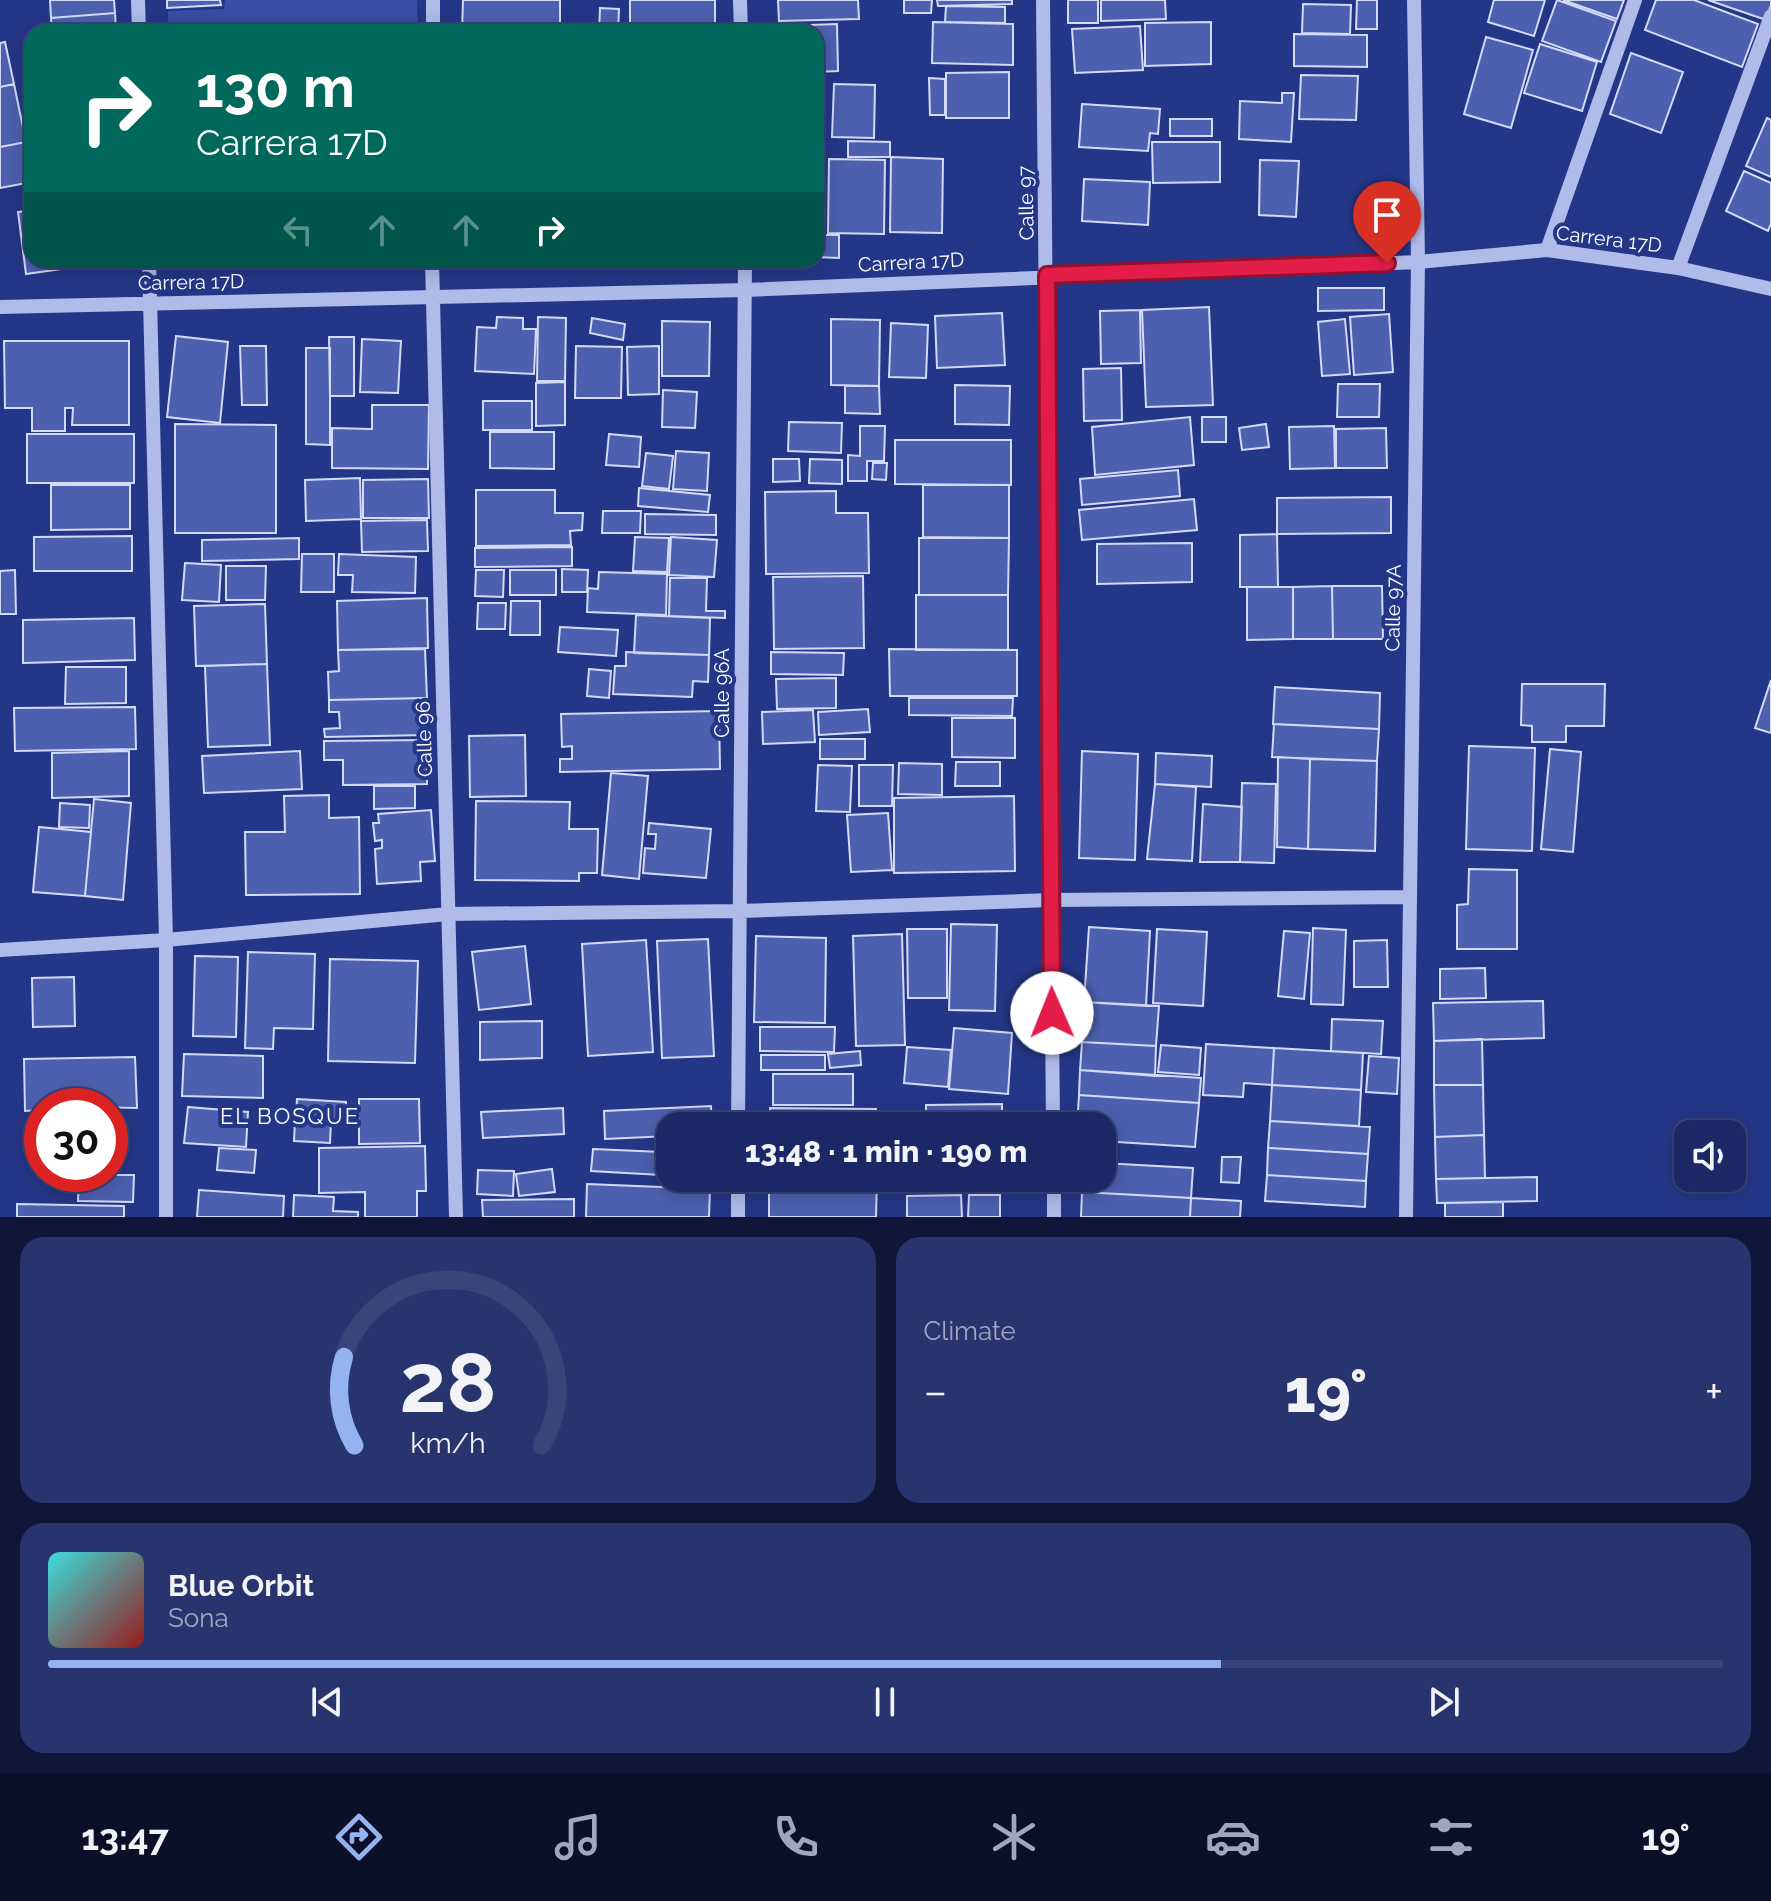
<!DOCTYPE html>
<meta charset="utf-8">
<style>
body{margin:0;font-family:Raleway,sans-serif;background:#28346e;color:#f1f3f6;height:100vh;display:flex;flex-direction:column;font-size:30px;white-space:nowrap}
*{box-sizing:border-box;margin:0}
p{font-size:26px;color:#a0a6bf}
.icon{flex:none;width:44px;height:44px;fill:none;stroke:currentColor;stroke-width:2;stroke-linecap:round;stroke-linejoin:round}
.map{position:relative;height:1217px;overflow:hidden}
.sheet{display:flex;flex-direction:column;gap:20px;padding:20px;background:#0f1638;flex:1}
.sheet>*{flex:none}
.top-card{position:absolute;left:24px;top:24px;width:800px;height:244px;border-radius:24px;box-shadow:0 4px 20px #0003,0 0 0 2px #394479;background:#00695c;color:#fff;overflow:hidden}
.fabs{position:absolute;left:1674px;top:1120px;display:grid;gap:16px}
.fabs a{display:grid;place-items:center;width:72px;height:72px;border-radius:16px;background:#1b2865;box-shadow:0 4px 20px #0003,0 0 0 2px #394479;font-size:40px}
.speed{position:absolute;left:24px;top:1088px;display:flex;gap:16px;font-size:40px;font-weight:700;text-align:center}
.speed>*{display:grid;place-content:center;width:104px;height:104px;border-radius:50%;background:#1b2865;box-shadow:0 4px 20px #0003,0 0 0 2px #394479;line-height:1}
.speed .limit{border:12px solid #d22;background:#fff;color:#111}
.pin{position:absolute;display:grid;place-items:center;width:68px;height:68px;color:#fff;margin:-82px -34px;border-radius:50% 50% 50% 0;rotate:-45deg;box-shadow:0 0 8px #0007}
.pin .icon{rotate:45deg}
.me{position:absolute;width:88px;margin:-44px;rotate:359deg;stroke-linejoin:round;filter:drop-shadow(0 0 6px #0008)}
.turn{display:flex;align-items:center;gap:28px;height:168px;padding:0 40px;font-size:36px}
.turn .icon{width:104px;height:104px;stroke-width:2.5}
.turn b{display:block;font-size:56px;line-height:68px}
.lanes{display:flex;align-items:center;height:76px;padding:0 40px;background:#0003;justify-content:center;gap:40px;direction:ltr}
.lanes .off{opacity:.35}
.big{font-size:60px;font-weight:800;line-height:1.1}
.sheet .tile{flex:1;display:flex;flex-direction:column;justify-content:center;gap:12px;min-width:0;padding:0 28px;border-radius:24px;background:#28346e}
.sheet .dial{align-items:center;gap:0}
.dial svg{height:208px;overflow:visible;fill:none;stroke:#394479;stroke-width:7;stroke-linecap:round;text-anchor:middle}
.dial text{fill:#f1f3f6;stroke:none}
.song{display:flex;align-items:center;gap:24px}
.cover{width:96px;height:96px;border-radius:12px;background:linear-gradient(135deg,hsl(180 70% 55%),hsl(0 70% 35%))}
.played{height:8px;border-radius:4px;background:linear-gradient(90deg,#95b2f1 70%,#394479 70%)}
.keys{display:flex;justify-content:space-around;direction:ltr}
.heat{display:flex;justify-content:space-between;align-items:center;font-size:44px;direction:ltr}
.sheet .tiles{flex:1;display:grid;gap:20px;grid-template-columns:1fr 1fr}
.tile:last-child{grid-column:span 2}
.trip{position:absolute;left:656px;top:1112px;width:460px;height:80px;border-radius:24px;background:#1b2865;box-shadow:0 4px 20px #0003,0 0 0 2px #394479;font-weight:800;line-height:80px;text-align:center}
.tab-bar{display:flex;height:128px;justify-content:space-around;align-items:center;background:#0b1028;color:#a0a6bf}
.tab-bar .icon{width:56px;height:56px}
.tab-bar .on{color:#95b2f1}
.tab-bar b{font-size:36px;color:#f1f3f6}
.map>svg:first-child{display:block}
</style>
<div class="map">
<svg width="1771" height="1217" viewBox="0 0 1771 1217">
<rect width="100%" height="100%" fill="#243687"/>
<path fill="#384ea4" d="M225 0H417L418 32H168V11L224 9Z"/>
<path fill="#4c60af" stroke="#d3daf7" stroke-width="2" d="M50 0H114L115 13 51 18Z
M167 0H220L221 5 167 8Z
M463 0H560V32H462Z
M630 0H715V32H630Z
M778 0H858L859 19 779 21Z
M904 0H932L931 13H904Z
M937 0H1012V4L938 6Z
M1068 0H1098V23H1068Z
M1101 0H1165L1166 19 1101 21Z
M1357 0H1377V29H1356Z
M1494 0H1545L1534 36 1488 22Z
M1557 0 1616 21 1601 62 1542 41Z
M1563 0H1624L1617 19Z
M1656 0H1694L1758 24 1742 67 1645 30Z
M1708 0H1771V5L1766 20Z
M1303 4 1351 5 1350 34 1302 33Z
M946 6 1005 7V23L945 22Z
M600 8 619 9 618 32H599Z
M115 13 116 32H52L51 18Z
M933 22 1013 24V65L932 63Z
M1211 22V64L1145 66V23Z
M564 23H584V32H564Z
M837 24 838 71 816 72V32H809V25Z
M803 26V32H768V28Z
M1140 26 1143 70 1075 73 1072 29Z
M1294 34 1367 35V67L1294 66Z
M1486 37 1533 50 1511 128 1464 114Z
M5 42 14 84 0 87V43Z
M1540 44 1597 62 1582 111 1524 93Z
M1631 53 1683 72 1661 133 1610 114Z
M1009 72V118H946V73Z
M1301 75 1358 76 1356 120 1299 119Z
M929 78 945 79V115H930Z
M14 84 26 142 0 147V87Z
M834 84 875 85 874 138 832 137Z
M1282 93H1294L1291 142 1239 139 1240 101 1282 103Z
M1082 104 1160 109 1158 134 1150 133 1148 151 1079 147Z
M1767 118 1771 120V177L1746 166Z
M1170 119H1212V136H1170Z
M848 141 890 142V157H848Z
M26 142 32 182 0 188V147Z
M1152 142H1220V182L1153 183Z
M816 143H822V231H816Z
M891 157 943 159 942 233 890 232Z
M829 159 885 160 884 234 828 233Z
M1260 160 1299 161 1296 217 1259 215Z
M1744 171 1771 183V224L1768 231 1726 211Z
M1084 179 1150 182 1148 225 1082 221Z
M32 210V260H61L62 269 26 274 18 212Z
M816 235H839V258L816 257Z
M73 260H122L123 264 74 267Z
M1318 288H1384V310L1318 311Z
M1209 307 1213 405 1146 407 1142 310Z
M1140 310 1141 363 1101 364 1100 311Z
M1002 313 1005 365 937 368 935 316Z
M1389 314 1393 372 1354 375 1350 317Z
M497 317 523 318V329H536L534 374 475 371 477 327 496 328Z
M538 317 566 318 565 381H537Z
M592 318 625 324 623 340 590 333Z
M831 319 880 320 879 386 831 385Z
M1345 319 1350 374 1322 376 1318 322Z
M662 321 710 322 709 376H662Z
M891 323 928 325 926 378 889 377Z
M176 336 228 342 220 423 167 417Z
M329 337H354V396H330Z
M362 339 401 341 398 393 360 392Z
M4 341H129V425H72L73 408H65V431H32V408H5Z
M240 346H266L267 405H242Z
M576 346 622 347 621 398H575Z
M659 346V394L628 395 627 347Z
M306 348H330V445L306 444Z
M1121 368 1122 420 1084 421 1083 369Z
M565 382V425L536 426V383Z
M1338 384H1380L1379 417H1337Z
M955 385 1010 386 1009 425 955 424Z
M845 386H879L880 414 845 413Z
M663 390 697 392 695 428 662 427Z
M483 401H532V430H483Z
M372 405H429L428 469 332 468V428L372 429Z
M1190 417 1194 465 1095 475 1092 427Z
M1202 417H1226V442H1202Z
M789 422 842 423 841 453 788 451Z
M175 424 276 425V533H175Z
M1266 424 1269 447 1242 450 1239 428Z
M860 426H885L884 461H867V481H848V455L860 456Z
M1334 426 1335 468 1290 469 1289 427Z
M1386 428 1387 468H1336V429Z
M490 432H554V469L490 468Z
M27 434H134V483H27Z
M609 434 641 437 639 467 606 465Z
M895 440H1011V485L895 484Z
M676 451 709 453 707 491 673 489Z
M646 453 673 456 669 489 642 486Z
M773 459H799L800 481 773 482Z
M810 459 842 460V484L809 483Z
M873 463H887L886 480 872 479Z
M1178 470 1180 496 1082 505 1080 479Z
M360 478 361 519 306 521 305 480Z
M428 479 429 518H363V480Z
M51 485H130V529L51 530Z
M923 485H1009V538L923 537Z
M639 488 710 495 708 512 638 506Z
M476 490H555V513H583L582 530 570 531 571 545 476 546Z
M836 491V513H868L869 573 766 574 765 492Z
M1391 497V533L1277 534V498Z
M1194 499 1197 530 1082 540 1079 510Z
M603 511H641L640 533H602Z
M645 514 716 515V535L645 534Z
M427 520 428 551 362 552 361 521Z
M1277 534 1278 587H1240V535Z
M132 536V571H34V537Z
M635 537 669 538 667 572 633 571Z
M671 537 717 540 714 577 669 575Z
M299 538V559L202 561V540Z
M919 538H1009L1008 595H919Z
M1192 543V582L1097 584V544Z
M572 547V566L475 567V548Z
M302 554H334V592H301Z
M339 554 416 557 415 593 352 592 353 575H338Z
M185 563 221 565 219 602 182 600Z
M226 566H266L265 600H226Z
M562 569 588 570 587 592H562Z
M15 570 16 614H0V571Z
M476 570H504L503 597 475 596Z
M510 570H556V595H510Z
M599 572 667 574 666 615 587 612 588 588 598 589Z
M863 576 864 648 774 649 773 577Z
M670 578H707L706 611H725V618L669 616Z
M1332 586H1382L1383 639H1333Z
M1332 586 1333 639H1293V587Z
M1247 587H1293V639L1247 640Z
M916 595H1008V650H916Z
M427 598 428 648 338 650 337 601Z
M511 601H540V635H510Z
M478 603H506L505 629H477Z
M265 604 267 664 196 666 194 606Z
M636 615 710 618 709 655 634 653Z
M134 618 135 660 23 663V620Z
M560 627 618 630 616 656 558 652Z
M425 649 427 698 329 700 328 672 339 671 338 650Z
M889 649 1017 650V696H890Z
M626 652 709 655 708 682 693 681 692 697 613 694 615 666H626Z
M771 652 844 653 843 675 771 674Z
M267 664 270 745 208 747 205 666Z
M66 667H126V703L65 704Z
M589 669 611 671 609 698 587 696Z
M836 678V708L777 709 776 679Z
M1771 680V733L1755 728Z
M1522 684H1605L1604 726H1566V742H1532V726L1521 725Z
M1275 687 1380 693 1379 729 1273 724Z
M427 698V735L325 737 324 729 340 728 339 712H329V700Z
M909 698H1013L1012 716 909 715Z
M135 707 136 749 15 751 14 708Z
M868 709 870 732 819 735 818 712Z
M813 710 815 742 763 744 762 712Z
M719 711 720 769 560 772V759H572V746L562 747 561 714Z
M952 718H1015V758L952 757Z
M1274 724 1379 729 1377 761 1272 757Z
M525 735 526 796 470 797 469 736Z
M820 739H865V759H820Z
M427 740V784L343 785V760H324V741Z
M1469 746 1535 748 1532 851 1466 849Z
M1550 749 1581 752 1573 852 1541 849Z
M129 751V796L52 798V753Z
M300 751 302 789 204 793 202 756Z
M1082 751 1138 754 1135 860 1079 858Z
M1156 753 1212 756 1211 787 1155 784Z
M1278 757 1310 759 1308 849 1277 847Z
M1310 759 1377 761 1375 851 1308 849Z
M956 762H1000V786H955Z
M899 763 942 764V795L898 794Z
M818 765 852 766 850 812 816 811Z
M859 765H893L892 806H859Z
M611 773 648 776 639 879 602 875Z
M1242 783 1276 784 1274 863 1240 862Z
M1155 784 1196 787 1192 861 1147 859Z
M374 786H415V808L374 809Z
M329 795V818L359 817 360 894 246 895 245 832H285L284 796Z
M1014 796 1015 871 894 873V798Z
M94 799 131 803 123 900 85 896Z
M476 801 570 802 569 829H598L597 873H579V881L475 880Z
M60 803 90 805 89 828 59 827Z
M1203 804 1242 807 1240 862H1200Z
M431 810 435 861 420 862 421 881 377 884 375 849 382 848V840L375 841 373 823H379L378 814Z
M888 813 892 870 851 872 847 815Z
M649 823 711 829 706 878 643 873 645 848 655 849 656 834H648Z
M39 827 91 832 85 896 33 892Z
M1469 869 1517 870V949H1457V905L1468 904Z
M951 924 997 925 995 1011 949 1010Z
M1089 927 1150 931 1146 1006 1084 1002Z
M1313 928 1346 930 1343 1005 1311 1004Z
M907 929H947V998H908Z
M1157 929 1207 932 1203 1006 1153 1003Z
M1284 931 1310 933 1304 999 1278 996Z
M902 934 905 1045 856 1046 853 936Z
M756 936 826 938 825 1023 754 1022Z
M708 939 714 1056 662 1058 657 941Z
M646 940 653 1052 588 1056 582 944Z
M1387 940 1388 987H1354V941Z
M525 946 531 1004 479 1010 472 952Z
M248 952 315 954 313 1029 274 1028 273 1049 245 1048Z
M195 956 238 957 236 1037 193 1036Z
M330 959 418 961 415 1063 328 1061Z
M1485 968 1486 998 1440 999V969Z
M74 977 75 1026 33 1027 32 978Z
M1543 1001 1544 1038 1434 1041 1433 1003Z
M1084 1002 1159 1006 1156 1046 1082 1042Z
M1332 1019 1383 1021 1381 1054 1331 1051Z
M542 1021V1058L480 1060V1022Z
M760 1027H835L834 1052 760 1051Z
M954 1028 1012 1033 1008 1094 949 1089Z
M1482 1039 1483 1085H1434V1041Z
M1082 1042 1156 1046 1155 1076 1080 1070Z
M1206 1044 1274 1048 1272 1085 1244 1083 1243 1097 1203 1095Z
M1161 1045 1201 1048 1199 1075 1158 1072Z
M907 1047 951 1050 948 1087 904 1083Z
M1274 1048 1363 1053 1361 1090 1272 1085Z
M860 1051 861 1065 830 1068 828 1054Z
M184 1054 263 1056V1098L182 1096Z
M761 1055H825V1070H761Z
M1369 1056 1399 1058 1397 1094 1366 1092Z
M135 1057 137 1108 42 1106V1110L25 1111 24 1059Z
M1080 1070 1201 1078 1199 1103 1079 1095Z
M773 1074H853V1105H773Z
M1272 1085 1361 1090 1359 1126 1270 1121Z
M1434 1085H1483L1484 1135 1435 1137Z
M1079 1095 1199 1103 1195 1147 1102 1141V1126H1077Z
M297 1099 346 1102 345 1121 296 1117Z
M359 1099H419L420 1143 359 1144Z
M1002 1104V1126H926V1105Z
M711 1106 712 1126H670V1136L605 1139 604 1111Z
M188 1107 248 1112 246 1147 184 1143Z
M563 1108 564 1134 483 1138 481 1112Z
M770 1108 876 1109V1126H770Z
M295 1120 331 1122 330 1143 294 1141Z
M1270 1121 1370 1127 1368 1154 1268 1148Z
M1484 1135 1485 1179H1436L1435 1137Z
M425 1146 426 1191H417V1217H365V1192L319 1193V1148Z
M219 1148 256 1150 254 1173 217 1170Z
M1268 1148 1368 1154 1366 1181 1267 1175Z
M593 1149 662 1152 661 1175 591 1171Z
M110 1156H118L117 1175 74 1174H110Z
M1222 1157H1241L1239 1183 1221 1182Z
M1102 1163 1193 1168 1191 1198 1082 1192 1083 1178H1102Z
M552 1169 555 1192 519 1196 516 1174Z
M478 1170 514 1171 513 1196 477 1194Z
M79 1174 134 1175 133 1202 78 1201Z
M1267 1175 1366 1181 1365 1207 1265 1201Z
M1537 1177V1201L1437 1203 1436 1179Z
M769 1178H877L876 1217H769Z
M932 1178H962V1192L931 1190Z
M966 1178H999V1191H966Z
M587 1184 710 1189 709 1217H586Z
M199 1190 284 1196 283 1217H197Z
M1082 1192 1191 1198 1190 1217H1081Z
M294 1195 334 1197 333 1211 358 1212V1217H293Z
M961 1195 962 1217H907V1196Z
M969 1195H1000V1217H968Z
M1191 1198 1241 1201 1240 1217H1190Z
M574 1199V1217H483L482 1200Z
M1503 1202V1217H1445V1203Z
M17 1204 124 1206V1217H17Z"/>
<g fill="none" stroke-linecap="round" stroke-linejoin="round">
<path stroke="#afbbe9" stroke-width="14" d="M138 0 139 32
M740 0 741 32
M1043 0 1053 1126
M433 32V0
M1547 250 1635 0
M149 260 166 940V1217
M432 260 456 1217
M1678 268 1771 16
M0 307 745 290 1418 262 1547 250 1678 268 1771 289
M0 950 166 940 448 914 740 911 1050 900 1410 897
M738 1126 745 260
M1054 1178V1217
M738 1217V1178
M1406 1217 1418 262 1414 0"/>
</g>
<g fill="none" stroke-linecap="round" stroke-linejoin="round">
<defs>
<path id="route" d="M1052 1013 1047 275 1387 263"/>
</defs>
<use href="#route" stroke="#92132f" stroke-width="20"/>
<use href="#route" stroke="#e11d48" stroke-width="14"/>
</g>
<g text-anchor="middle" stroke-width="8" stroke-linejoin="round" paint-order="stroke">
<g font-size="20" fill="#fff" stroke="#243687">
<text transform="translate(1026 203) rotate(-91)" y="7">Calle 97</text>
<text transform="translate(1609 239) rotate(7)" y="7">Carrera 17D</text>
<text transform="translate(911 262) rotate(-3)" y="7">Carrera 17D</text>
<text transform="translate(191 282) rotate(-1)" y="7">Carrera 17D</text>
<text transform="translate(1393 608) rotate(-89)" y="7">Calle 97A</text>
<text transform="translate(722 693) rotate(-90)" y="7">Calle 96A</text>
<text transform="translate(424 739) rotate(-92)" y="7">Calle 96</text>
</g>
<g font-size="22" letter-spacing="2" fill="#fff" stroke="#243687">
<text x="290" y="1124">EL BOSQUE</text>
</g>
</g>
</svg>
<div class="fabs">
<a><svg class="icon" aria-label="sound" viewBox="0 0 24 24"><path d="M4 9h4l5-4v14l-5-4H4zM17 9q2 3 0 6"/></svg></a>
</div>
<div class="speed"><div class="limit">30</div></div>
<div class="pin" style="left:1387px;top:263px;background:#d93025"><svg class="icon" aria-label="arrive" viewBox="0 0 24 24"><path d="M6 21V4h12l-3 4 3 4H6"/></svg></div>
<svg class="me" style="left:1052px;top:1013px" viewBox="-20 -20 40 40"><circle r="19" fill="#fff"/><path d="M0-13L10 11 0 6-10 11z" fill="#e11d48"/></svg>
<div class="trip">13:48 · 1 min · 190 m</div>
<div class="top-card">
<div class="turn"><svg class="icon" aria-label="right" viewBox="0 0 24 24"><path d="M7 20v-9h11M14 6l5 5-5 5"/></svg><div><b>130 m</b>Carrera 17D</div></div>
<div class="lanes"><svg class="icon off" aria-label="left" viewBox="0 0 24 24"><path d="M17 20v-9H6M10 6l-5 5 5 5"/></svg><svg class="icon off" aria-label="ahead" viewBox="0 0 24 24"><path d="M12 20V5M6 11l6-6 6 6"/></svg><svg class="icon off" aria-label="ahead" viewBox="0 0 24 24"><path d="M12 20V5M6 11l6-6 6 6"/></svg><svg class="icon" aria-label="right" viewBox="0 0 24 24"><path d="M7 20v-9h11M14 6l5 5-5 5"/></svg></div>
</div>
</div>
<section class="sheet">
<div class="tiles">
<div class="tile dial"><svg viewBox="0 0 100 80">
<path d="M14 69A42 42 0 1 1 86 69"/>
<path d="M14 69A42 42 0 0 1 10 35" stroke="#95b2f1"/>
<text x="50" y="56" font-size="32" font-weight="700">28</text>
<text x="50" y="72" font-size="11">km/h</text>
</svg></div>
<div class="tile"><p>Climate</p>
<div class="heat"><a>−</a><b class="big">19°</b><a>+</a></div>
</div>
<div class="tile">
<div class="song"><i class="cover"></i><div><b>Blue Orbit</b><p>Sona</p></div></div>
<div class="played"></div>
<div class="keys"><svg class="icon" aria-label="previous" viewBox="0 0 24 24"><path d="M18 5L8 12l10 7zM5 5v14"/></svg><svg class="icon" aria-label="pause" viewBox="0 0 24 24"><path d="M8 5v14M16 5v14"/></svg><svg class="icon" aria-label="next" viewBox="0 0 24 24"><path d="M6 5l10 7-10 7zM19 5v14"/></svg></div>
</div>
</div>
</section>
<nav class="tab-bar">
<b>13:47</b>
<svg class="icon on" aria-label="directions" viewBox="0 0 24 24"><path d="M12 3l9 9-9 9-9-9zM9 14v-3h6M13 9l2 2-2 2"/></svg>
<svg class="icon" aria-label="music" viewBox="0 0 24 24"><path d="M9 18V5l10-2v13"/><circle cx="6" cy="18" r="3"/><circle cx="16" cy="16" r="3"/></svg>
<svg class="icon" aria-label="phone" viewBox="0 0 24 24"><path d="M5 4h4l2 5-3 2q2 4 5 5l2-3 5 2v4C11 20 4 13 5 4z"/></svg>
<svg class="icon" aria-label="climate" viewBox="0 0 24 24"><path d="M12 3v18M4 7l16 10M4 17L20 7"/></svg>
<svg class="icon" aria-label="car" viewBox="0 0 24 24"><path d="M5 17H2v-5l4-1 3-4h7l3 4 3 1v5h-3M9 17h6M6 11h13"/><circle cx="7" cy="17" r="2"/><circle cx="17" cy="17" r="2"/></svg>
<svg class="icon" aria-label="filters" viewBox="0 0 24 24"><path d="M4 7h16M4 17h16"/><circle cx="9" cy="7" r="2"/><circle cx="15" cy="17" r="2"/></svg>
<b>19°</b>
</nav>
